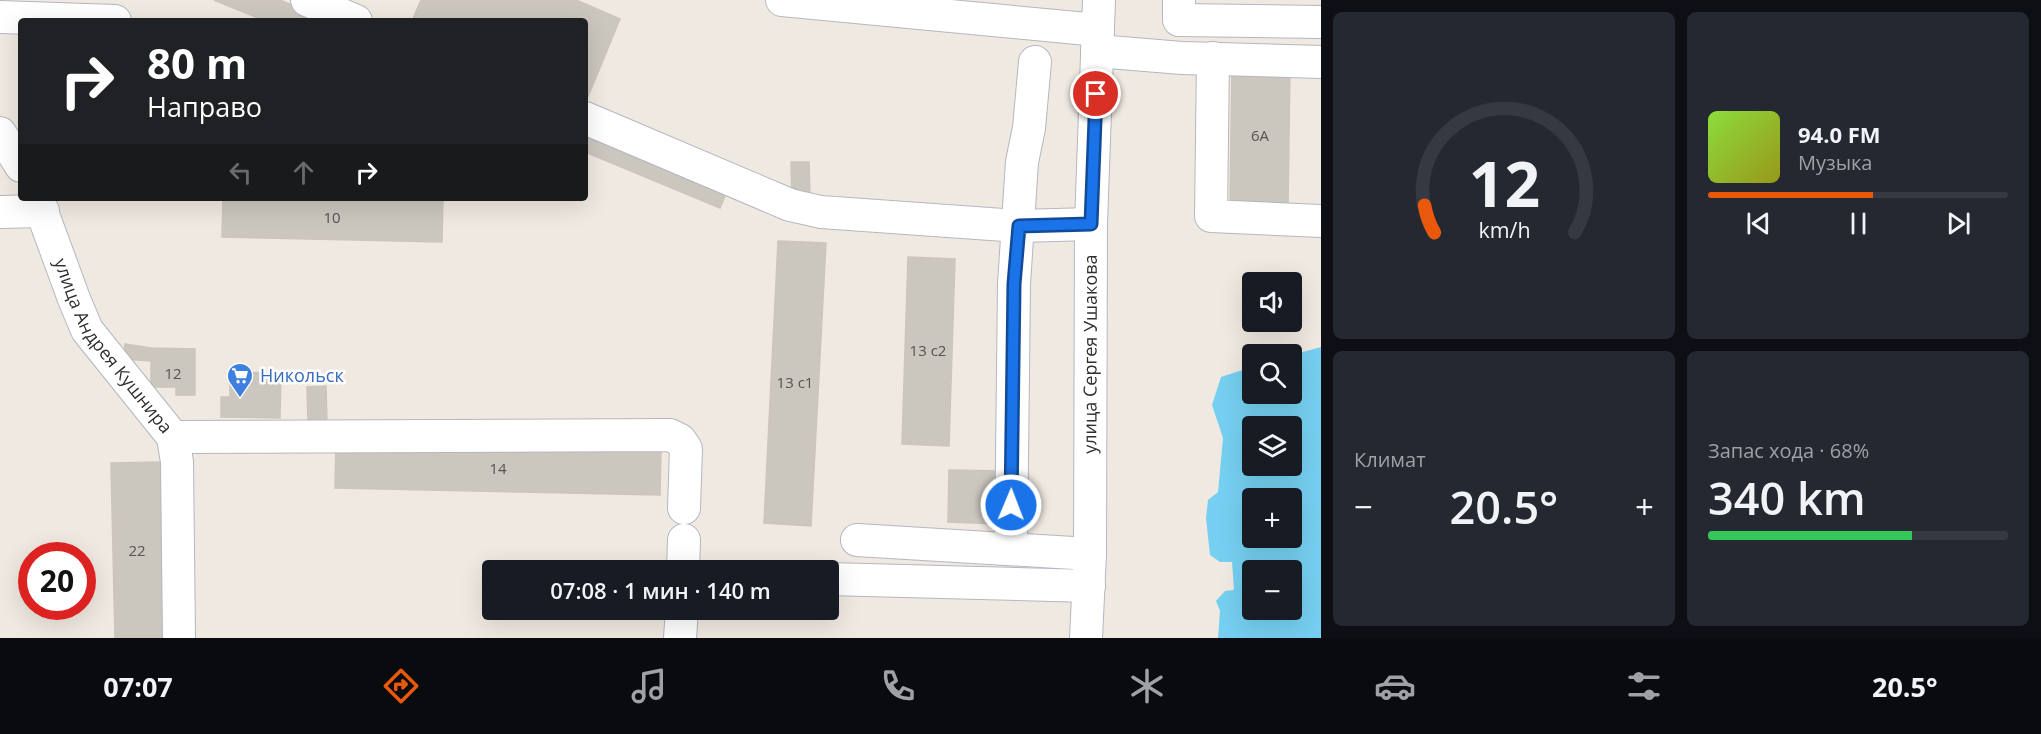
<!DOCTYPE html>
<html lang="ru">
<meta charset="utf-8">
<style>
body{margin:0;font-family:"Open Sans",sans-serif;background:#242831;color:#f1f3f6;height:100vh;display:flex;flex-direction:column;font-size:22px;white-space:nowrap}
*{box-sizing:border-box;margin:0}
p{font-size:20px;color:#9ea1a6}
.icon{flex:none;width:33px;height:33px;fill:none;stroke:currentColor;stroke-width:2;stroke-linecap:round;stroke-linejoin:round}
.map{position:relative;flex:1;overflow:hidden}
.panel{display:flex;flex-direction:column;gap:12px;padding:12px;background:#0d0f14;width:720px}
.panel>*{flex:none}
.guide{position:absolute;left:18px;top:18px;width:570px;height:183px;border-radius:6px;box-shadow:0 6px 24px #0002;background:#202124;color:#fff;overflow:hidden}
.fabs{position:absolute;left:1242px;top:272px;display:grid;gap:12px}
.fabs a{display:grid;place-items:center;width:60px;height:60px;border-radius:6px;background:#171b24;box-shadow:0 6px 24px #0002;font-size:30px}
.speed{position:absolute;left:18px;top:542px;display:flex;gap:12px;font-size:30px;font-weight:700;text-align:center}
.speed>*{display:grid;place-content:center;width:78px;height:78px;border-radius:50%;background:#171b24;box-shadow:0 6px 24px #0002;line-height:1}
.speed .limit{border:9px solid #d22;background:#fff;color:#111}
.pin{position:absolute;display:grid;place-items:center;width:51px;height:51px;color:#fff;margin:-26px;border:3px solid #fff;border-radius:50%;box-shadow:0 2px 6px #0007}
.me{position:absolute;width:66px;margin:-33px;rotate:1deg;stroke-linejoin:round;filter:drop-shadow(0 0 4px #0008)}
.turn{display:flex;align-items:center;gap:21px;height:126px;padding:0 30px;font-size:27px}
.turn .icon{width:78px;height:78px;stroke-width:2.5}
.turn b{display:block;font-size:42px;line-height:51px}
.lanes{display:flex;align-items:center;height:57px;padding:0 30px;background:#0003;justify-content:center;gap:30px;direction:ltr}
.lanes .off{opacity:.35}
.big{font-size:45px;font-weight:600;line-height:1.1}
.panel .tile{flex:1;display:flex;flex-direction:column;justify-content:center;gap:9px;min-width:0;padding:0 21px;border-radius:9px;background:#242831}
.panel .dial{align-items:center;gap:0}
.dial svg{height:156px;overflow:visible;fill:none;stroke:#363941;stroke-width:7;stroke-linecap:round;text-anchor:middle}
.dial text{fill:#f1f3f6;stroke:none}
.song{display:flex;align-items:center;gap:18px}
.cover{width:72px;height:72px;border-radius:9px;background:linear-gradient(135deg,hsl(90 70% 55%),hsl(60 70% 35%))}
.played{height:6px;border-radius:3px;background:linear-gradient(90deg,#ea580c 55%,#363941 55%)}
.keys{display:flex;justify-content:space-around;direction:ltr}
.heat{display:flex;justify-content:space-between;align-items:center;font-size:33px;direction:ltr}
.charge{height:9px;border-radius:4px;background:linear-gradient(90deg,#34c759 68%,#363941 0)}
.panel .tiles{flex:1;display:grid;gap:12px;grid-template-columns:repeat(2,1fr)}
.trip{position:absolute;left:482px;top:560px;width:357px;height:60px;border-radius:6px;background:#171b24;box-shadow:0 6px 24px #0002;font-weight:600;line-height:60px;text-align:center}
.dock{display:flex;height:96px;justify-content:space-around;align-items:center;background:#090b0e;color:#9ea1a6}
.dock .icon{width:42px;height:42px}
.dock .selected{color:#ea580c}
.dock b{font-size:27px;color:#f1f3f6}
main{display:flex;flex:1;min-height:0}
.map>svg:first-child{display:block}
</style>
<main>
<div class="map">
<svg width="1321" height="638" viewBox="0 0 1321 638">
<rect width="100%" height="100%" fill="#efe9e1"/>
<path fill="#75cff0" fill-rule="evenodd" d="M1321 347V638H1218L1220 611 1216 601 1225 591 1234 590 1232 562H1220L1210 555 1206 518 1208 500 1218 492 1223 438 1212 405 1221 377 1252 367V393H1292V355ZM1252 426H1292V465H1252ZM1252 498H1292V537H1252ZM1252 570H1292V609H1252Z"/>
<path fill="#cbc7bf" stroke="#cbc5ba" stroke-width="1.5" d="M214 0H280L331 21H265Z
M421 0H576L620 19 587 99 585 98V21H412Z
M1232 65 1290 66 1288 207 1230 206Z
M585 125 730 184 720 208 585 152Z
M791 162H809L810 196H792Z
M223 198 382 200V198H443L442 242 222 237Z
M778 241 826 243 811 526 764 523Z
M908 257 955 259 949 446 902 444Z
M125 344 151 348 195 349V395H176V387H151V361L124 359Z
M230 372 281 373 280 418 221 417V397H230Z
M326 386 327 422 308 423 307 387Z
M336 443 661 450 660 495 335 488Z
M160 462 163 638H115L111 463Z
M949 470 1002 471 1000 524 948 522Z"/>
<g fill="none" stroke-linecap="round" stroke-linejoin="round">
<defs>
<g id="minor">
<path d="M307 0 356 21"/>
<path d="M782 0 1098 30"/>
<path d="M1179 0V20L1321 22"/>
<path d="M0 17 115 21"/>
<path d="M1097 51 1182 58 1321 62"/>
<path d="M1213 58 1211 216 1321 221"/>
<path d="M585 118 790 205 821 212 1019 226 1091 224"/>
<path d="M0 133 21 166"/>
<path id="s1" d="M37 198 74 299 87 330 173 437 177 462 179 638"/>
<path d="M0 212 43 211"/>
<path d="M173 437 670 435 680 440 686 449 684 508"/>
<path d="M857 540 1090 554"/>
<path d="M1011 548 1014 284 1022 162 1029 128 1035 62"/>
<path d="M683 570 684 540"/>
<path d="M828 579 1089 586"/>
<path d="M680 638 682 609"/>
<path id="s2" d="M1086 638 1090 554 1091 224 1099 0"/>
</g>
</defs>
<use href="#minor" stroke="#b4b7c1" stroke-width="34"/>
<use href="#minor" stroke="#fff" stroke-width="32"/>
</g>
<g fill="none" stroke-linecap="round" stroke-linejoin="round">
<defs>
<path id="route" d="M1011 505 1014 284 1019 226 1091 224 1096 94"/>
</defs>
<use href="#route" stroke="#114b97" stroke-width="15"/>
<use href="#route" stroke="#1a73e8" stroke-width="10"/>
</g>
<defs>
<symbol id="supermarket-pin" viewBox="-11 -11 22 30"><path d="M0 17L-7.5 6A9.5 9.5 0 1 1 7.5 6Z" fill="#3f7fe0" stroke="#fff"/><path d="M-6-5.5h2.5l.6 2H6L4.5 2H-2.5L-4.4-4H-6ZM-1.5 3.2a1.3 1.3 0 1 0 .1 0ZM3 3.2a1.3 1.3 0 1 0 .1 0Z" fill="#fff"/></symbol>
</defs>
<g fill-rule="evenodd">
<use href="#supermarket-pin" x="225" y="361" width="30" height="40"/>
</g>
<g text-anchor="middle" stroke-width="5" stroke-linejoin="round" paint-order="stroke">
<g font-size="15" fill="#555452">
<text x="1260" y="141">6А</text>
<text x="332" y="223">10</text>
<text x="928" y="356">13 с2</text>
<text x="173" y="379">12</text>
<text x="795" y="388">13 с1</text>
<text x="498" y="474">14</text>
<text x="137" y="556">22</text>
</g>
<g font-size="18" fill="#2e2e2e" stroke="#fff">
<text dy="6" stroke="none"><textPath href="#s1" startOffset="168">улица Андрея Кушнира</textPath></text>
<text dy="6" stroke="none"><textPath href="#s2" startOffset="284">улица Сергея Ушакова</textPath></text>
</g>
<g font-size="18" fill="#366cbe" stroke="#fff" text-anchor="start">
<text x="260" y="382">Никольск</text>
</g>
</g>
</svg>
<div class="fabs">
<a><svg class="icon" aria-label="sound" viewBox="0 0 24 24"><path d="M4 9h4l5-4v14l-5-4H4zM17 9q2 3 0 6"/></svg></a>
<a><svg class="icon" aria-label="search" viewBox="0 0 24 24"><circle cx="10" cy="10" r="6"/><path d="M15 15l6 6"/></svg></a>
<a><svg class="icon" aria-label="layers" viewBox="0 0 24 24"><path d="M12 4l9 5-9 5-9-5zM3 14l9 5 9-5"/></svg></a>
<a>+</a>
<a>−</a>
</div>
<div class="speed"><div class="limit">20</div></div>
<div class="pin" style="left:1096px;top:94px;background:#d93025"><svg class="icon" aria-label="arrive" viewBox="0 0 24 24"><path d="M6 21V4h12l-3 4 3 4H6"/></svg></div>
<svg class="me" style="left:1011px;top:505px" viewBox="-20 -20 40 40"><circle r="17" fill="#1a73e8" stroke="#fff" stroke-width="3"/><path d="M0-11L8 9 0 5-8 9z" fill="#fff"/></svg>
<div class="trip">07:08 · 1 мин · 140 m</div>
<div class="guide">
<div class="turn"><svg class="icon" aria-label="right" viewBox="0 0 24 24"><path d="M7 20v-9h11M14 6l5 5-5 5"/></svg><div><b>80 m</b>Направо</div></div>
<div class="lanes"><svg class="icon off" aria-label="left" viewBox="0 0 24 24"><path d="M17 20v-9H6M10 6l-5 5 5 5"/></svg><svg class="icon off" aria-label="ahead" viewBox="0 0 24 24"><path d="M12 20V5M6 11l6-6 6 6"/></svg><svg class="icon" aria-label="right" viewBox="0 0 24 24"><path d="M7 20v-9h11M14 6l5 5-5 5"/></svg></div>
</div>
</div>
<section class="panel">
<div class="tiles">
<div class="tile dial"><svg viewBox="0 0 100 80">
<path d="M14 69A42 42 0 1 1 86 69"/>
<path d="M14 69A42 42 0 0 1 9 55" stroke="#ea580c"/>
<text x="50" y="56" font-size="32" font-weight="700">12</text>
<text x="50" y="72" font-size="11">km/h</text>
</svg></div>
<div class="tile">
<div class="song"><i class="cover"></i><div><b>94.0 FM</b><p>Музыка</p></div></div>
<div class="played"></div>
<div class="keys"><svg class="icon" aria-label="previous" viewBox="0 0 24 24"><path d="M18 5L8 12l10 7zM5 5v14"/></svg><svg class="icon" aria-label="pause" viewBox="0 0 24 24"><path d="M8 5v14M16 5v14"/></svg><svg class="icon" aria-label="next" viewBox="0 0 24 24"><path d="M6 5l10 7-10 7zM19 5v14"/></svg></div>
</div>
<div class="tile"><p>Климат</p>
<div class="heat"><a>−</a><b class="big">20.5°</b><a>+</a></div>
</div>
<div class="tile"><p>Запас хода · 68%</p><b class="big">340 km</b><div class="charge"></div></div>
</div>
</section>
</main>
<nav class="dock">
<b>07:07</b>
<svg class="icon selected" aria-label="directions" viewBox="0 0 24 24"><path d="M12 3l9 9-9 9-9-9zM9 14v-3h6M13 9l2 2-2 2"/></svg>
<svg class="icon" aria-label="music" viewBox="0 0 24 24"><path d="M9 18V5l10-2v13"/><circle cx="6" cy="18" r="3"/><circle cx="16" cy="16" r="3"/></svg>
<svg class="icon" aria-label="phone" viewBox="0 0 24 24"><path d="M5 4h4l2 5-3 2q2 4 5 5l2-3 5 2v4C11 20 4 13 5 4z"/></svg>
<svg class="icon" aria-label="climate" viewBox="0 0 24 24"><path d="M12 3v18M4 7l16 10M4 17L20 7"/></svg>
<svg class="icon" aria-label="car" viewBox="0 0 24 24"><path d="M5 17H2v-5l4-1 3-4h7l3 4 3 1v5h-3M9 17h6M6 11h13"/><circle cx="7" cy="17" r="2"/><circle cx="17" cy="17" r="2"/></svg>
<svg class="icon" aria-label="filters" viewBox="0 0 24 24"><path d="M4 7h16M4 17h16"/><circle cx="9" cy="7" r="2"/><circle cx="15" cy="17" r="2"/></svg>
<b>20.5°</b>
</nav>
